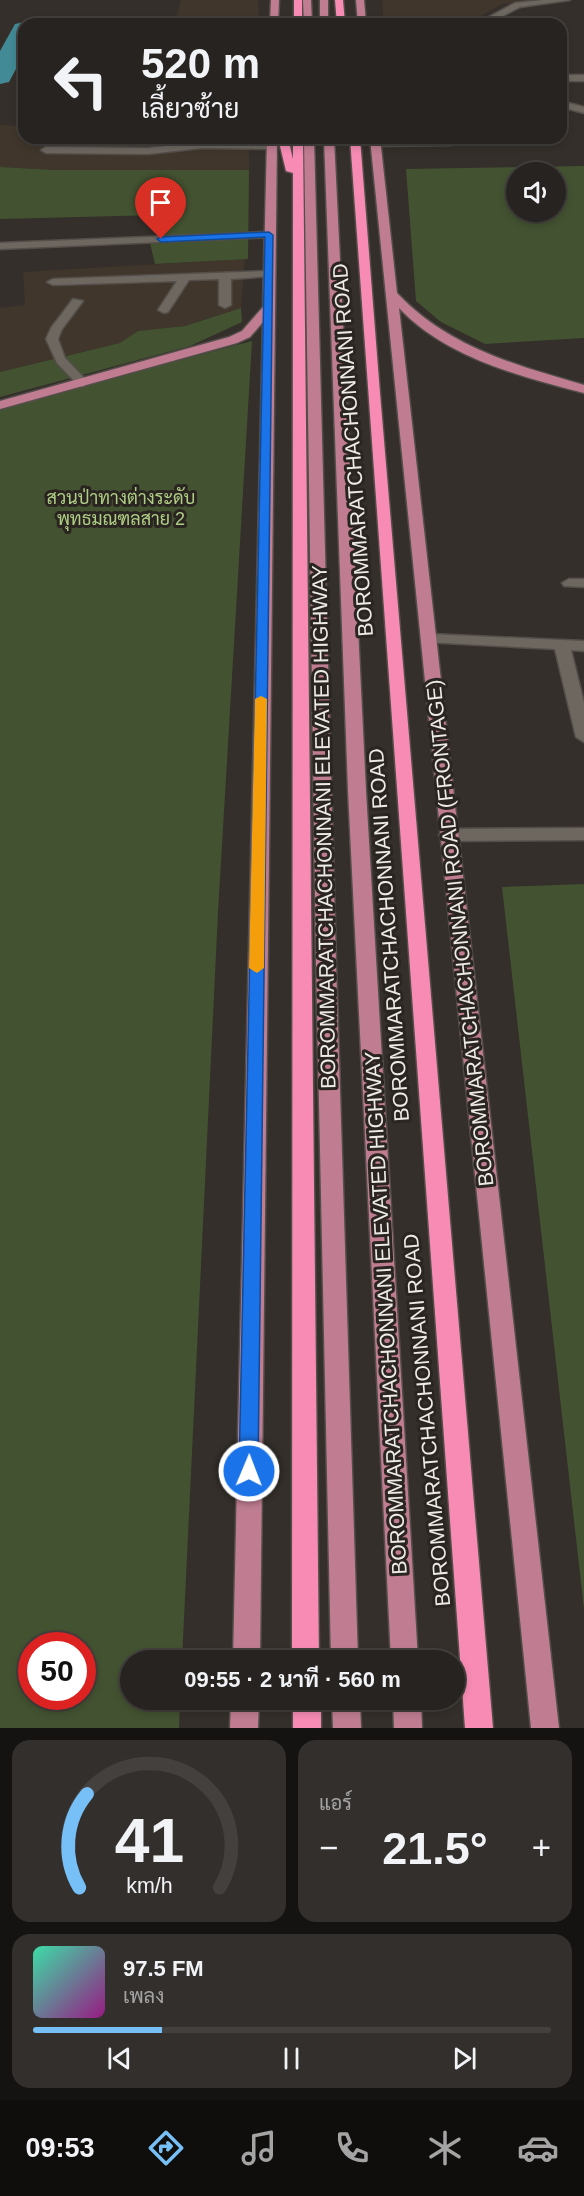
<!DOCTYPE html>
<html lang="th">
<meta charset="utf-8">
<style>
body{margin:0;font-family:Arial,Sarabun,sans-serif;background:#332f2d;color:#f1f3f6;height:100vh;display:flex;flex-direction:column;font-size:22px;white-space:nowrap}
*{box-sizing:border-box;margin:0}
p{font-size:20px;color:#a4a4a5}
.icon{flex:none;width:33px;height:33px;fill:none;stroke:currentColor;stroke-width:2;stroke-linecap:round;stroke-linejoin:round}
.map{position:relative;height:1728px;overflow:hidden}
.drawer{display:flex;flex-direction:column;gap:12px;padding:12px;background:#151312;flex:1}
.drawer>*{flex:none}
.hud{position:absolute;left:18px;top:18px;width:549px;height:126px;border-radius:18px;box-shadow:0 3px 9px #0003,0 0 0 2px #43403e;background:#272320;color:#f1f3f6;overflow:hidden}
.fabs{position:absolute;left:506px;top:162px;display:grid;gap:12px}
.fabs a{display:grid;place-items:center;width:60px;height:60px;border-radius:50%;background:#272320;box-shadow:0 3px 9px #0003,0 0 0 2px #43403e;font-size:30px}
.speed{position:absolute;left:18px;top:1632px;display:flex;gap:12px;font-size:30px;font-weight:700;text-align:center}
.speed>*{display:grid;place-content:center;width:78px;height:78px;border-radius:50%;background:#272320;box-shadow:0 3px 9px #0003,0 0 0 2px #43403e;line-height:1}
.speed .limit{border:9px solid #d22;background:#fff;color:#111}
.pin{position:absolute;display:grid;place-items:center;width:51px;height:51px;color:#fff;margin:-62px -26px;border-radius:50% 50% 50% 0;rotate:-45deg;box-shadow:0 0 6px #0007}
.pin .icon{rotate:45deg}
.me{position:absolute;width:66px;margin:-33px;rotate:1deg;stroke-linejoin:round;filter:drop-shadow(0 0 4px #0008)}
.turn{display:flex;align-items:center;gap:21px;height:126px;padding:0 24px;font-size:27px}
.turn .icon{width:78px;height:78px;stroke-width:2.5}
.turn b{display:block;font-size:42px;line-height:51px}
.big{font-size:45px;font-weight:700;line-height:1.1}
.drawer .tile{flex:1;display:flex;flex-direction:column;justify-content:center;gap:9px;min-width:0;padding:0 21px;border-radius:18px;background:#332f2d}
.drawer .dial{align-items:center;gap:0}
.dial svg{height:156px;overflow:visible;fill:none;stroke:#43403e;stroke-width:7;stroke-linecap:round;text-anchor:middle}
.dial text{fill:#f1f3f6;stroke:none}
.song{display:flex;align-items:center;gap:18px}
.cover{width:72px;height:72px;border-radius:9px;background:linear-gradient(135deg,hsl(160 70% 55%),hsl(310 70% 35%))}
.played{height:6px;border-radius:3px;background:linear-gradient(90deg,#76c0f7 25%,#43403e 25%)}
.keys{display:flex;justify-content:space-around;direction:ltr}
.heat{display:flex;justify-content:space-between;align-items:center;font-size:33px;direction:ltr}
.drawer .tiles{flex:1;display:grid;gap:12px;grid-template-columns:1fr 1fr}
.tile:last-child{grid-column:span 2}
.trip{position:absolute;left:120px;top:1650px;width:345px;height:60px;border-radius:30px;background:#272320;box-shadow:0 3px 9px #0003,0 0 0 2px #43403e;font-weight:700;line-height:60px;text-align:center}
.menu{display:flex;height:96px;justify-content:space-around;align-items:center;background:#100e0d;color:#a4a4a5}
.menu .icon{width:42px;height:42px}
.menu .current{color:#76c0f7}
.menu b{font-size:27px;color:#f1f3f6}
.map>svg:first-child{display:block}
</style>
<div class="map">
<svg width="584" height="1728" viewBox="0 0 584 1728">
<rect width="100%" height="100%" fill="#342f2a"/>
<path fill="#40362b" d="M181 0H258L259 20 177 17Z
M382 0H538L502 4 469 23 384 24Z
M0 125 24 126V138H249V170H55L0 167Z
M245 259 241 308 185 326 138 331 120 343 0 372V308L25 305 23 272Z"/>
<path fill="#435231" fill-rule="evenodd" d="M584 166V338L485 344 441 322 416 301 406 169ZM516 172H555V212H516Z
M0 167 55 170H249L248 259 155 264 150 243 165 242 159 215 0 219Z
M241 308 242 322 190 346 0 397V372L120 343 138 331 185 326Z
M252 341 218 912 182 1660H130V1700H180L179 1728H0V408ZM32 1646H82V1696H32Z
M584 884V1609L502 887Z"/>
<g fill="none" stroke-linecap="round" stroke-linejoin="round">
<path fill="#428a95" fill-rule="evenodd" d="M24 22 33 24H24V54L9 82 0 84V51L15 24Z"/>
<defs>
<path id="minor" d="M543 0H570L520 7 487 24H476L515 3Z
M561 75H584V81H561Z
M561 101 584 107V113L561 107Z
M448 140 453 143 451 145 375 146 370 143 375 140Z
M202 142 272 143 277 146 272 149 202 148 148 154 46 153 41 150 46 147 148 148Z
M269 232 273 233V237L0 249V243Z
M268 271 272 272V276L231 279V305L225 308 219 305V279L189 280 168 312 164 313 158 310 177 281 53 285 47 282 53 279Z
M73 299 83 301 62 329 58 339 65 358 89 383 83 387 79 386 57 363 46 339 51 328Z
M569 579H584V587L564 586 562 583Z
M430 634 584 641V651L571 650 584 703V742L576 737 555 649 425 642 422 639Z
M584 828V840L448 841 439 835 448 829Z"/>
<path id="major" d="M271 0H279L278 24H270Z
M303 0H311L312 24H304Z
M320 0H328V24H320Z
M356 0H364L366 24H358Z
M267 138H277L260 1660H233L263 322 250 337 237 343 0 409V401L229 337 242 331 263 307Z
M304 138H314L336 963 358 1660H331L316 963Z
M324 138H334L366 791 418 1660H391L348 791Z
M370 138H380L397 293C448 347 515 365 584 385V393C521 377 445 357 399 308L559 1728H531Z
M231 1700H259L258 1728H230Z
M332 1700H360L361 1728H333Z
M393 1700H421L422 1728H394Z"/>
<path id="highway" d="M294 0H302V24H294Z
M335 0H343L345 24H337Z
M278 138H288L293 159V138H303L319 1660H292L293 173 286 171Z
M350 138H360L380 393 493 1728H465Z
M293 1700H321V1728H293Z"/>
</defs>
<use href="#minor" stroke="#534e49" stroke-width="3"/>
<use href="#major" stroke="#534e49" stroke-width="3"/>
<use href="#highway" stroke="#534e49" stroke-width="3"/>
<use href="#minor" fill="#6d6760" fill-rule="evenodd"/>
<use href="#major" fill="#c07d92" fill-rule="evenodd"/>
<use href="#highway" fill="#f78bb4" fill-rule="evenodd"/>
</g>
<path fill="#1a73e8" stroke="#114b97" stroke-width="1.5" d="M269 232 273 235 258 1471 255 1477 249 1480 242 1477 239 1471 265 237 161 242 157 239 161 237Z"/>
<path fill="#f59e0b" d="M261 696 267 699 264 968 257 973 249 968 255 699Z"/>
<g text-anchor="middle" stroke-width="6" stroke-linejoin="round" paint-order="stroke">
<g font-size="18" fill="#aece85" stroke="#2a2520">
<text x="121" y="504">สวนป่าทางต่างระดับ<tspan x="121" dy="21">พุทธมณฑลสาย 2</tspan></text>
</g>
<g font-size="21" fill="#eeebe7" stroke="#2a2520">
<text transform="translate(353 450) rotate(-94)" y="7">BOROMMARATCHACHONNANI ROAD</text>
<text transform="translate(324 827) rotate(-91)" y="7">BOROMMARATCHACHONNANI ELEVATED HIGHWAY</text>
<text transform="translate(460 933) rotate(-96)" y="7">BOROMMARATCHACHONNANI ROAD (FRONTAGE)</text>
<text transform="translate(389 935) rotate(-94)" y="7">BOROMMARATCHACHONNANI ROAD</text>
<text transform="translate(386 1313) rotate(-93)" y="7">BOROMMARATCHACHONNANI ELEVATED HIGHWAY</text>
<text transform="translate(427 1420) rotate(-95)" y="7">BOROMMARATCHACHONNANI ROAD</text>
</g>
</g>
</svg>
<div class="fabs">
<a><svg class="icon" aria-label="sound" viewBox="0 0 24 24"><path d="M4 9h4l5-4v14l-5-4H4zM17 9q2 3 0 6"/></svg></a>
</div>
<div class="speed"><div class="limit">50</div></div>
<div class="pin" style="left:161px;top:239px;background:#d93025"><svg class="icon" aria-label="arrive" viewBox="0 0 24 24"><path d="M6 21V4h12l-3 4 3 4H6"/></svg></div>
<svg class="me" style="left:249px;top:1471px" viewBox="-20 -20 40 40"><circle r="17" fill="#1a73e8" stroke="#fff" stroke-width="3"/><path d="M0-11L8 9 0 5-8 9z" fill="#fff"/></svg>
<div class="trip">09:55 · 2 นาที · 560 m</div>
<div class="hud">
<div class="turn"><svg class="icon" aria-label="left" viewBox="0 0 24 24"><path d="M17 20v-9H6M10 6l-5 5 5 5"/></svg><div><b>520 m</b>เลี้ยวซ้าย</div></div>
</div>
</div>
<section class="drawer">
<div class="tiles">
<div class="tile dial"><svg viewBox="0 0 100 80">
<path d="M14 69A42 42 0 1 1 86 69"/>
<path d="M14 69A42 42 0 0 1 18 21" stroke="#76c0f7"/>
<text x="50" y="56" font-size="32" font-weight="700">41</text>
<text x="50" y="72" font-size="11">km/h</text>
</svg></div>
<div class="tile"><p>แอร์</p>
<div class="heat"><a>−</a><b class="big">21.5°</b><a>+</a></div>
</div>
<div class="tile">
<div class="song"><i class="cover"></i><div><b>97.5 FM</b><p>เพลง</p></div></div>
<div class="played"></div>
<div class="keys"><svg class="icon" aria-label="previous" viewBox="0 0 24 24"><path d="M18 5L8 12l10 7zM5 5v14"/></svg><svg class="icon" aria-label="pause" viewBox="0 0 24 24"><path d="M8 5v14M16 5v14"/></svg><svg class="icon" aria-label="next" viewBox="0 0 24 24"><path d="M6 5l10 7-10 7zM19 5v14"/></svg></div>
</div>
</div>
</section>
<nav class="menu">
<b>09:53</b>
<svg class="icon current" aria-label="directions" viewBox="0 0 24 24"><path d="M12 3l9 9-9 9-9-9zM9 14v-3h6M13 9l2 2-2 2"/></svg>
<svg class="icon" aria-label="music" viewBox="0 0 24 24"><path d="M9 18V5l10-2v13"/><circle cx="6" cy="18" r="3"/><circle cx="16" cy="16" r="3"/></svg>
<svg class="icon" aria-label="phone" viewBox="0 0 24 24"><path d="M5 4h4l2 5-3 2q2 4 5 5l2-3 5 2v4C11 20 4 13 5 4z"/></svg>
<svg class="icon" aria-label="climate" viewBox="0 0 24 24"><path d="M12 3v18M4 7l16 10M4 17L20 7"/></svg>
<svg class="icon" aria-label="car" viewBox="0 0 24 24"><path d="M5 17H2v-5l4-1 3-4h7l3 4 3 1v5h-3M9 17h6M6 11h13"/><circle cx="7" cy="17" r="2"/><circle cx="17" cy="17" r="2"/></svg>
</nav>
